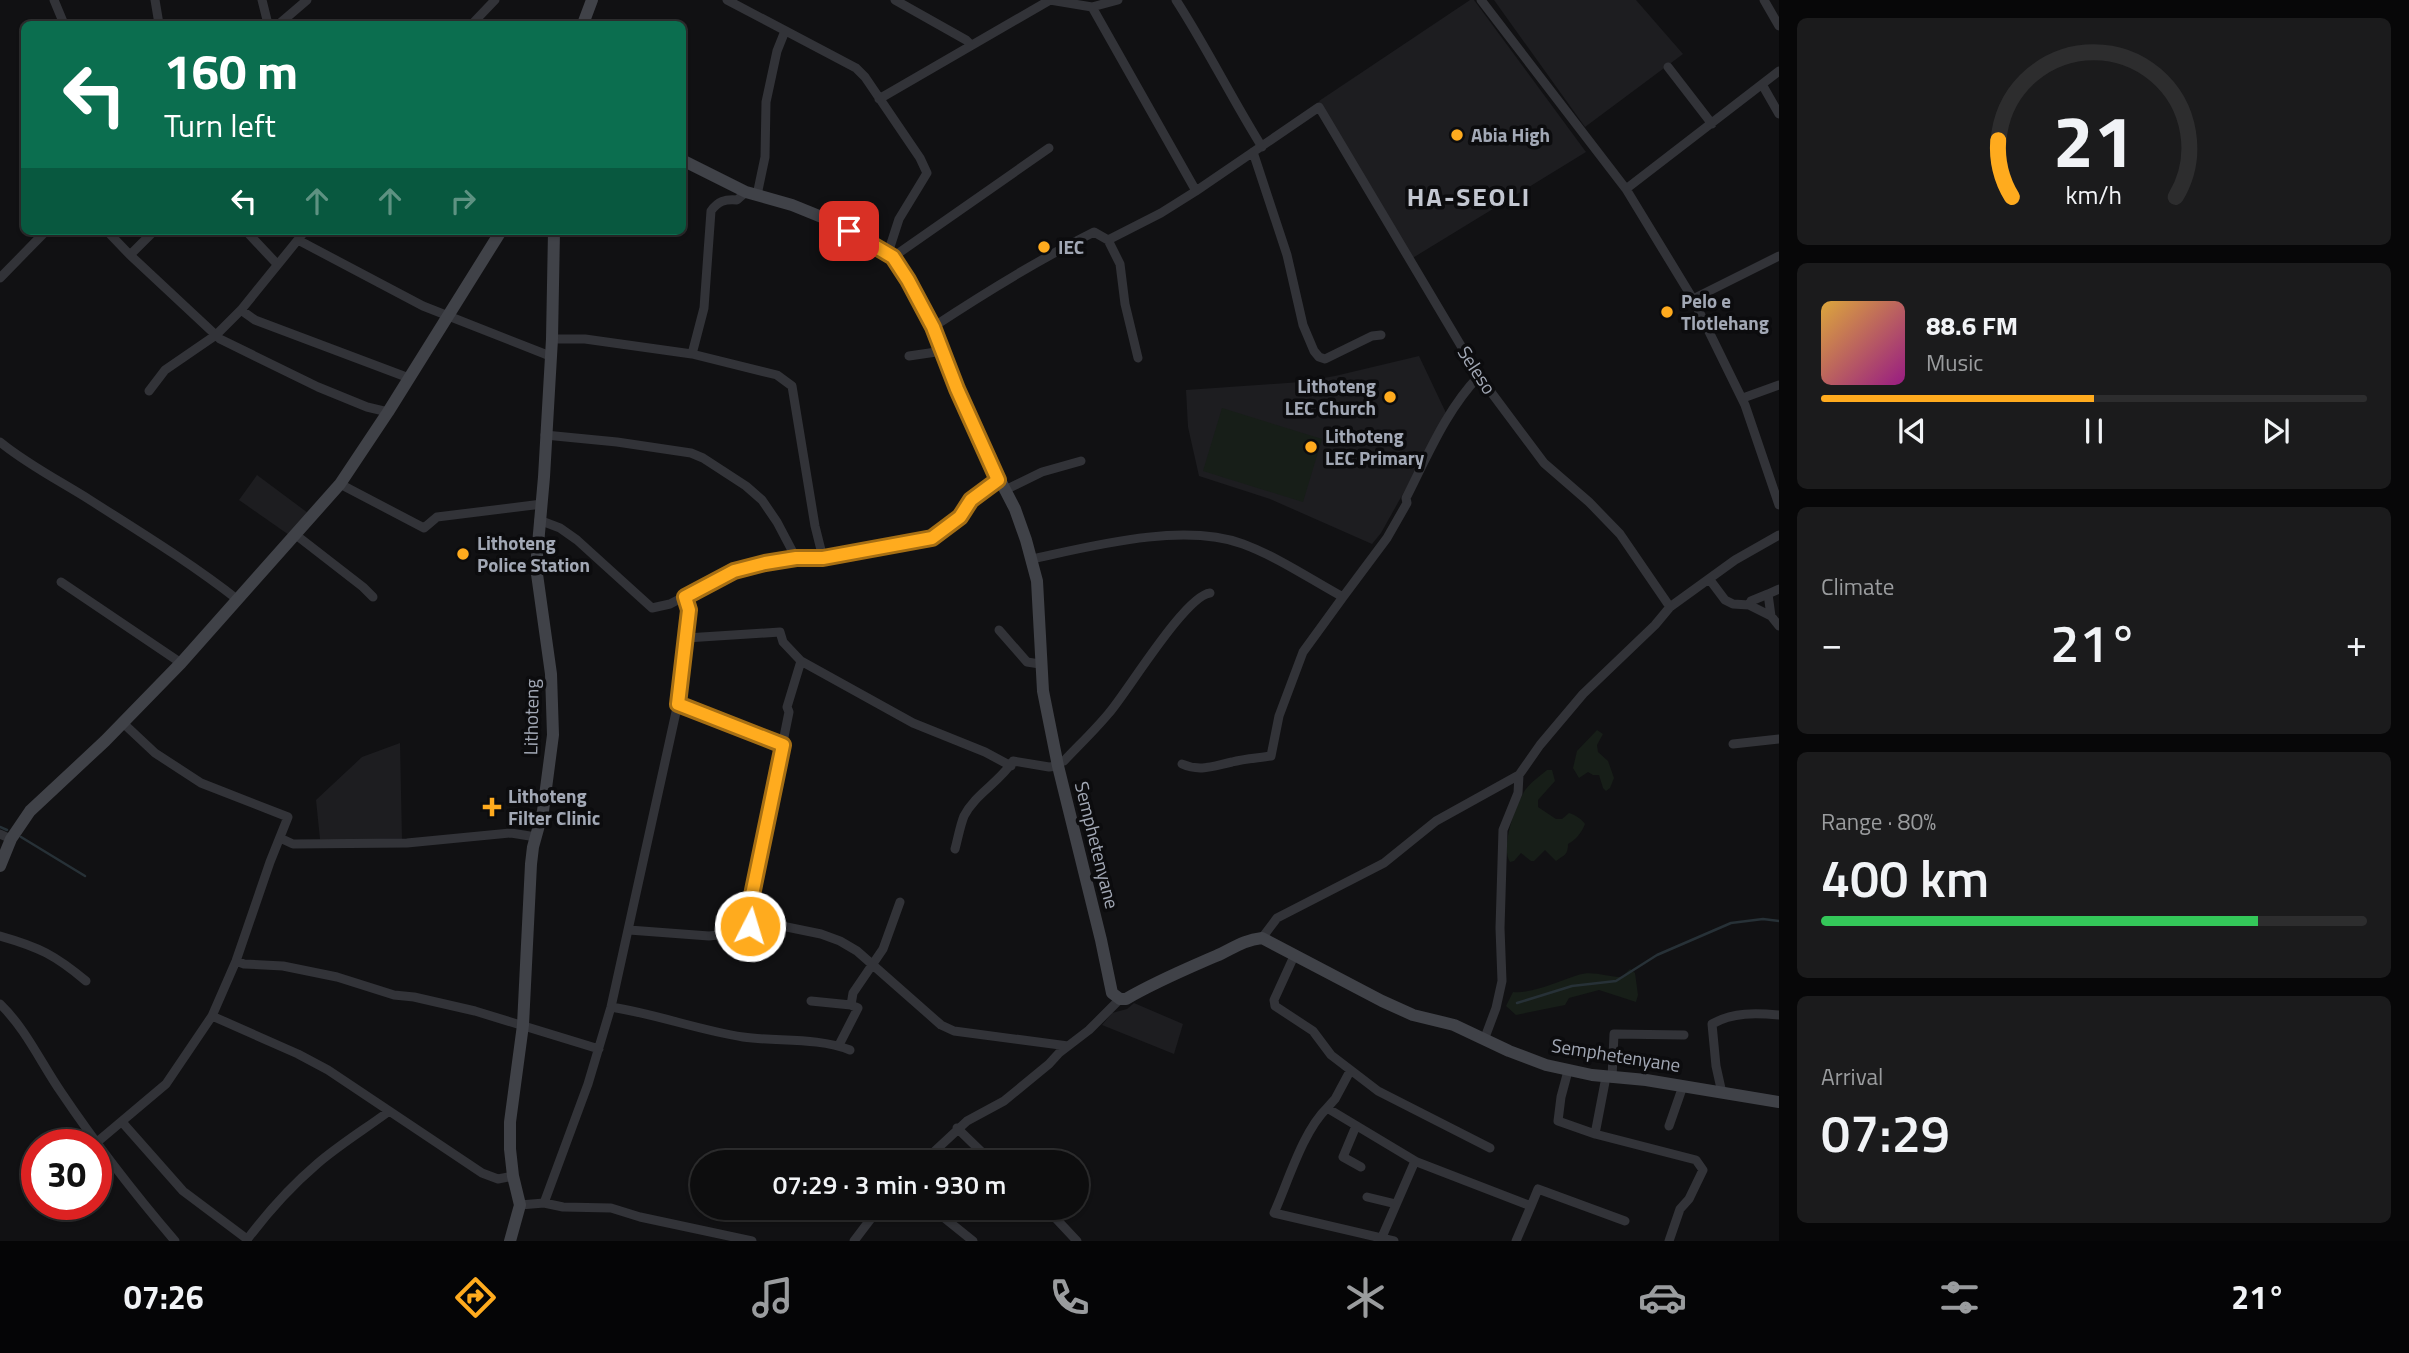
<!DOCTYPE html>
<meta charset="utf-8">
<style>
body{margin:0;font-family:"Titillium Web",sans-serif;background:#1b1b1c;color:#f1f3f6;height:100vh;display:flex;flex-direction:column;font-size:26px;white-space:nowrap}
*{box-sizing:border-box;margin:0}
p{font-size:23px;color:#9a9c9e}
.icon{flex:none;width:38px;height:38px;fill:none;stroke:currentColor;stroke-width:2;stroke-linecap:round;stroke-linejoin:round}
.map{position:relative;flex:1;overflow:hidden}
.panel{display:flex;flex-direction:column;gap:18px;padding:18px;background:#070708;width:630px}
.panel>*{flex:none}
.hud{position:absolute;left:21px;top:21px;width:665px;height:214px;border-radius:10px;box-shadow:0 2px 5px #0004,0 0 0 2px #2d2d2e;background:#0b6e4f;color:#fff;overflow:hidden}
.speed{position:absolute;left:21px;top:1129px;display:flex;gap:14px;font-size:35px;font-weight:700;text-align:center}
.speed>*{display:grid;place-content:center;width:91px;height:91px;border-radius:50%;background:#0d0d0e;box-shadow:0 2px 5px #0004,0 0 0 2px #2d2d2e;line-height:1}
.speed .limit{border:10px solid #d22;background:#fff;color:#111}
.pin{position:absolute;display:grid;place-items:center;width:60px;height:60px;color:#fff;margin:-30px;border-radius:14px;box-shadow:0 4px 10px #0006}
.me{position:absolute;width:77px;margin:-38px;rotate:5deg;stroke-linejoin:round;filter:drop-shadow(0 0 5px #0008)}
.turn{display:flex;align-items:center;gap:24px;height:147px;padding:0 28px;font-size:32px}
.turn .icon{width:91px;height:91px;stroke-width:2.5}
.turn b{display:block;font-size:49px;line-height:60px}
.lanes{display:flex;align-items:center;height:66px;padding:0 28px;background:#0003;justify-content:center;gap:35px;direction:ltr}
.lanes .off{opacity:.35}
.big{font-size:52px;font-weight:600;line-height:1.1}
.panel .tile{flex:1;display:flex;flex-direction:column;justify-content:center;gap:10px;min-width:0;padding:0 24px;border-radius:10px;background:#1b1b1c}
.panel .dial{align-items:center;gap:0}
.dial svg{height:182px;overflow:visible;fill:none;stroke:#2d2d2e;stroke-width:7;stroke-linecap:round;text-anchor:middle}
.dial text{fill:#f1f3f6;stroke:none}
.song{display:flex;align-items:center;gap:21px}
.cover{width:84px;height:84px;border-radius:10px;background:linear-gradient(135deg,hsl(40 70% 55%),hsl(310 70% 35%))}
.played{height:7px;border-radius:4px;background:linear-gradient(90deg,#ffab1e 50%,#2d2d2e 50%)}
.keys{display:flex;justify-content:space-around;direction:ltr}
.heat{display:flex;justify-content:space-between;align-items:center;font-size:38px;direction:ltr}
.charge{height:10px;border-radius:5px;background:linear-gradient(90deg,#34c759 80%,#2d2d2e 0)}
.trip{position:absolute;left:690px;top:1150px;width:399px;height:70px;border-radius:35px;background:#0d0d0e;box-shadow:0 2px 5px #0004,0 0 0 2px #2d2d2e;font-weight:600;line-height:70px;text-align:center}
.tab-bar{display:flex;height:112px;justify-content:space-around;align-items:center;background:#050506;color:#9a9c9e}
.tab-bar .icon{width:49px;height:49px}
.tab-bar .active{color:#ffab1e}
.tab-bar b{font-size:32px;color:#f1f3f6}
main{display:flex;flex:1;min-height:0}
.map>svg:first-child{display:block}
</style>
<main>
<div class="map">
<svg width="1779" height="1241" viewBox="0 0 1779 1241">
<rect width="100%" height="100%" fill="#111113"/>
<path fill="#1d1d20" d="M1470 0H1474L1586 152 1411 259 1319 101Z
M1494 0H1636L1683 54 1585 127Z
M1419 356 1447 415 1381 533 1372 544 1270 499 1199 476 1188 427 1186 390 1301 382 1335 376Z
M257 475 308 513 289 535 239 500Z
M400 743 402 839 379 842 320 839 316 800 362 757Z
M1134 1003 1183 1024 1174 1054 1102 1025 1112 1013 1127 1009Z"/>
<path fill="#171e18" d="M1222 408 1322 439 1303 502 1203 471Z
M1597 730 1603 734 1597 745 1598 752 1608 761 1614 778 1610 788 1606 791 1603 788 1599 775H1593L1588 772 1579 778 1573 768 1577 751Z
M1547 770H1552L1555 781 1538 800V807L1556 819H1562L1569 813C1575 815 1582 819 1585 824 1582 832 1576 840 1568 844 1568 855 1564 855 1556 861L1545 850 1534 861H1531L1521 853 1514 861 1510 862C1500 848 1516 802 1526 789 1531 782 1540 776 1547 770Z
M1630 969 1635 973 1638 995 1636 1002 1599 990 1569 998 1565 1005 1516 1015 1506 1006 1513 992C1531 994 1560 981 1578 975 1592 970 1607 977 1622 977Z"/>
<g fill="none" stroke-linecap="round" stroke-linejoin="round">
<path stroke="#273137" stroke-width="2.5" d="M0 827 7 830
M21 837 85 876
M1517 1003 1572 986 1616 981 1657 955 1731 923 1763 919 1779 921"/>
<path stroke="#323338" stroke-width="9" d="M54 0 64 24
M155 0 159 24
M262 0 268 24
M727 0 856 68 865 77 920 158 927 173 899 219 888 253
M895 0 966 40 971 45
M1176 0C1207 48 1232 99 1262 147
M1481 0 1626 189 1693 299 1745 405 1779 505
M1764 0 1779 26
M1092 7 1196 191
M279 24 307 0
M472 24 495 0
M1668 67 1712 124
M1763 86 1779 114
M879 99 1050 0 1092 7 1118 0
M1253 152 1287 255 1303 325 1314 351 1319 357 1325 359 1372 336 1381 335
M1626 189 1779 71
M757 195 765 157 766 102 777 51 785 31
M107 231 130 255 220 339 318 387 367 407 388 412
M246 231 277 264
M298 240 423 306 550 356
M1108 240 1120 264 1125 304 1138 358
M130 255 154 231
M893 257 1049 148
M0 278 46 231
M1693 299 1779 256
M241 310 255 320 409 378
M933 327C986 292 1038 260 1094 232L1108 240 1161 213 1196 191 1319 107 1479 376 1544 463 1589 502 1620 534 1670 607
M552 339H585L692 354 704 308 711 211C718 201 725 199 737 200L746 192
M692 354 777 375 792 386 815 526 823 558
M909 356 943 351
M149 391 165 370 216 335 241 310 305 231
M1743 398 1779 385
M545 435 617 442 691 453 703 458 746 486 762 500 777 522 796 558
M0 442C28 465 60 481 90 500 140 532 191 563 238 600
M340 484 424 528 437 517 542 504
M1005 490 1042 472 1081 461
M539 520 560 528 577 540 652 608 670 604 734 571 765 563 796 558H823L932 538 960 517 971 500 998 480
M296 535 363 587 373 597
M1032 559C1092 546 1183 522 1243 544 1278 557 1310 579 1343 597L1387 538 1407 503 1406 498C1427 457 1446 410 1479 376
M1710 580 1725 600 1733 604 1749 605 1771 616 1779 626
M61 582 181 663
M1749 605 1751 601 1768 594
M1771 616 1768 594 1779 589
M999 630 1027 662 1040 664
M686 638 780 632 783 642 801 661 787 707 789 712 752 895 750 925
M801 661 913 723 985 752 1011 766
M678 703 784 745
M1733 744 1779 739
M1058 762 1064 761C1079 745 1095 730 1109 713 1128 691 1185 596 1210 593
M1182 764C1200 772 1213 766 1232 762 1244 759 1258 758 1271 756L1279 716 1303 652 1343 597
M0 834 11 839
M280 838 293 844 407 843 511 833 536 837
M955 849C958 838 960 826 964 816 975 794 1000 782 1013 761L1049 767 1058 766
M629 930 709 936 736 933 750 925H777L821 934 840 941 857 951 941 1025 954 1031 1068 1046
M0 936C39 947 55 955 86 981
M1262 938 1277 918 1384 863 1436 821 1519 775 1540 745 1583 694 1655 625 1670 607 1735 560 1779 535
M1295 954 1274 1000 1275 1006 1313 1031 1331 1055 1378 1091 1490 1148
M236 961 244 964 283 966 337 977 394 995 414 997 475 1011 599 1049
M811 1001 851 1005 858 1008 839 1045
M0 1004C26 1029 41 1063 61 1092 96 1144 134 1193 175 1241
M851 1005 853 993 883 949 900 902
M611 1007C656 1014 698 1030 743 1037 777 1042 817 1037 850 1050
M212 1016 298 1054 328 1070 482 1173 498 1179 513 1176
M1484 1040 1496 1008 1502 981 1500 928 1503 830 1518 793 1519 775
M1350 1071 1335 1099 1327 1108 1417 1162 1531 1206 1538 1189 1625 1221
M1568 1071 1561 1097 1558 1121 1595 1134 1696 1160 1703 1170 1689 1199 1680 1209 1669 1241
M1612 1078 1614 1034 1684 1035
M1722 1093 1716 1066 1712 1024C1733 1012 1756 1013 1779 1015
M1327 1108C1303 1131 1288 1182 1274 1213L1394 1241
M122 1122 183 1191 247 1239
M1356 1126 1343 1157 1361 1167
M1669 1126 1683 1086
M957 1128 992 1162
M1595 1134 1606 1077
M96 1143 166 1084 212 1016 236 961 270 862 288 817 201 783 155 753 123 723
M923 1162 967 1121 1004 1101 1049 1064 1059 1053 1089 1030 1120 999
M1367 1197 1396 1204
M544 1203 563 1207 611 1208 640 1217 752 1241
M520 1205 544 1203 588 1084 611 1007 678 703 689 610 685 597
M932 1208 973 1241
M1046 1208 1077 1241
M1382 1237 1415 1161
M246 1241C267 1213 290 1187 317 1164 339 1145 365 1129 388 1112
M854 1241 879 1208
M1516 1241 1531 1206"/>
<path stroke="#404248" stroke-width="12" d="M583 24 592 0
M682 160 746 192 792 205 829 220 893 257 916 293 933 327 957 389 983 447 1015 509 1026 540 1037 581 1043 691 1058 766 1101 940 1112 993 1120 999H1126C1157 981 1184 970 1216 956 1232 949 1243 940 1262 938L1382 1001 1413 1015 1454 1025 1509 1051 1546 1065 1592 1075 1646 1080 1779 1102
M0 866 11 839 30 811 105 741 181 663 340 484 388 412 501 231
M510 1241 520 1205 513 1176 510 1149V1122L523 1025 531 864 533 847 543 811 553 735 551 674 536 567 544 477 552 339 554 231"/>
</g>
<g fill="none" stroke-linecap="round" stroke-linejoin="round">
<defs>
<path id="route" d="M750 926 752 895 783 745 678 704 689 610 685 597 734 571 765 563 796 558H823L932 538 960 517 971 500 998 480 957 389 933 327 908 280 893 257 849 231"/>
</defs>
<use href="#route" stroke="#a66f14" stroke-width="18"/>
<use href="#route" stroke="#ffab1e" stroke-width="12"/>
</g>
<g fill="#ffab1e" stroke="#0c0c0e" stroke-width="2.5">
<circle cx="1457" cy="135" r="7"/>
<circle cx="1044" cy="247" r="7"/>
<circle cx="1667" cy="312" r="7"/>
<circle cx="1390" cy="397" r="7"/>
<circle cx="1311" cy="447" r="7"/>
<circle cx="463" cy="554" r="7"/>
<path d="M488.5 796.5h7v7h7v7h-7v7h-7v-7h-7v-7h7z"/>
</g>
<g text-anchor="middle" stroke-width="7" stroke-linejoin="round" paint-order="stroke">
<g font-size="19" font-weight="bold" fill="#a2a8b5" stroke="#0c0c0e" text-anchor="start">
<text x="1471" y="142">Abia High</text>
<text x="1058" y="254">IEC</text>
<text x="1681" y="308">Pelo e<tspan x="1681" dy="22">Tlotlehang</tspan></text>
<text x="1376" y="393" text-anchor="end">Lithoteng<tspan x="1376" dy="22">LEC Church</tspan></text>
<text x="1325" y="443">Lithoteng<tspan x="1325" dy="22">LEC Primary</tspan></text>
<text x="477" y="550">Lithoteng<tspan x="477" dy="22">Police Station</tspan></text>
<text x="508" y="803">Lithoteng<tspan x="508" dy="22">Filter Clinic</tspan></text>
</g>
<g font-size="19" fill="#a2a8b5" stroke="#0c0c0e">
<text transform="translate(1477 370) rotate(57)" y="7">Seleso</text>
<text transform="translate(531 717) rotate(-89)" y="7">Lithoteng</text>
<text transform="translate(1097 845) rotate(76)" y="7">Semphetenyane</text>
<text transform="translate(1616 1055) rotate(9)" y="7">Semphetenyane</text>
</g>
<g font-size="26" font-weight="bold" letter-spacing="2" fill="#c3c7d1" stroke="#0c0c0e">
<text x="1469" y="206">HA-SEOLI</text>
</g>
</g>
</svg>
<div class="speed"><div class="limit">30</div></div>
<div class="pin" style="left:849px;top:231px;background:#d93025"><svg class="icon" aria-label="arrive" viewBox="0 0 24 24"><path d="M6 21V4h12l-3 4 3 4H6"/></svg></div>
<svg class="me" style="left:750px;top:926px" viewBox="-20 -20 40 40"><circle r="17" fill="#ffab1e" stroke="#fff" stroke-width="3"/><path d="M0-11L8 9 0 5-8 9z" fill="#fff"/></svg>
<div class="trip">07:29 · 3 min · 930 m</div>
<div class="hud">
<div class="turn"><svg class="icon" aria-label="left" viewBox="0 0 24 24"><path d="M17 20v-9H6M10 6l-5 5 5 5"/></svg><div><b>160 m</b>Turn left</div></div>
<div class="lanes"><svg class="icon" aria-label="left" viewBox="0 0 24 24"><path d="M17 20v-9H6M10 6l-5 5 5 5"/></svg><svg class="icon off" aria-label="ahead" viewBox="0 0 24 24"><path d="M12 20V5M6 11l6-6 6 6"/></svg><svg class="icon off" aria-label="ahead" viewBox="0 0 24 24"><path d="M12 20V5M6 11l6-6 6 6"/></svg><svg class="icon off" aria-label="right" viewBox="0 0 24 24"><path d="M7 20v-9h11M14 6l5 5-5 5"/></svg></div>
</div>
</div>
<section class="panel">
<div class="tile dial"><svg viewBox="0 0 100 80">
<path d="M14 69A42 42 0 1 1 86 69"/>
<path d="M14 69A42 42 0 0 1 8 44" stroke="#ffab1e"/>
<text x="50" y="56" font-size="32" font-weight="700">21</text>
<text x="50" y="72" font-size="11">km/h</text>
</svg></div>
<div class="tile">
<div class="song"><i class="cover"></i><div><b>88.6 FM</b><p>Music</p></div></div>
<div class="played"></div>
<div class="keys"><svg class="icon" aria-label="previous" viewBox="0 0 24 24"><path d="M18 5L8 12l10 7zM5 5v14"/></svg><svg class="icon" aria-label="pause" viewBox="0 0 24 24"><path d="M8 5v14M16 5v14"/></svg><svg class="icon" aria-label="next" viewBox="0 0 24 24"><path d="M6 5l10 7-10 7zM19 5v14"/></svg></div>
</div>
<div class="tile"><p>Climate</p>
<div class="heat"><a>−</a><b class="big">21°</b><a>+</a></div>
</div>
<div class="tile"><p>Range · 80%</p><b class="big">400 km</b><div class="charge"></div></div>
<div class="tile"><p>Arrival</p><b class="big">07:29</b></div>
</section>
</main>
<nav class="tab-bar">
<b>07:26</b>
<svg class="icon active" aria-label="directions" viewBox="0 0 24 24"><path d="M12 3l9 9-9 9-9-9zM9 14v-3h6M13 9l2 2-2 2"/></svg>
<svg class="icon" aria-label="music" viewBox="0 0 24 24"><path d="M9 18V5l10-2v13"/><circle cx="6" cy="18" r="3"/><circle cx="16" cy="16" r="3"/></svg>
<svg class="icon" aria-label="phone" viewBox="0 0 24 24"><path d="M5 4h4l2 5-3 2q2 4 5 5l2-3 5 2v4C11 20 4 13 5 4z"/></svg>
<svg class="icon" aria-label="climate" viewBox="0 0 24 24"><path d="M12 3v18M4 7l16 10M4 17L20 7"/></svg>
<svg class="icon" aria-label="car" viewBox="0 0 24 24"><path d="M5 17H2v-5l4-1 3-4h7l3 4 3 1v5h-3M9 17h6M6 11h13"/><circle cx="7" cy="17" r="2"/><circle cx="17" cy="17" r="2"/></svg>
<svg class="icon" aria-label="filters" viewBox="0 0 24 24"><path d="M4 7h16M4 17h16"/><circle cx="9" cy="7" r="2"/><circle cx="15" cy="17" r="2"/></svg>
<b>21°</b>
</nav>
